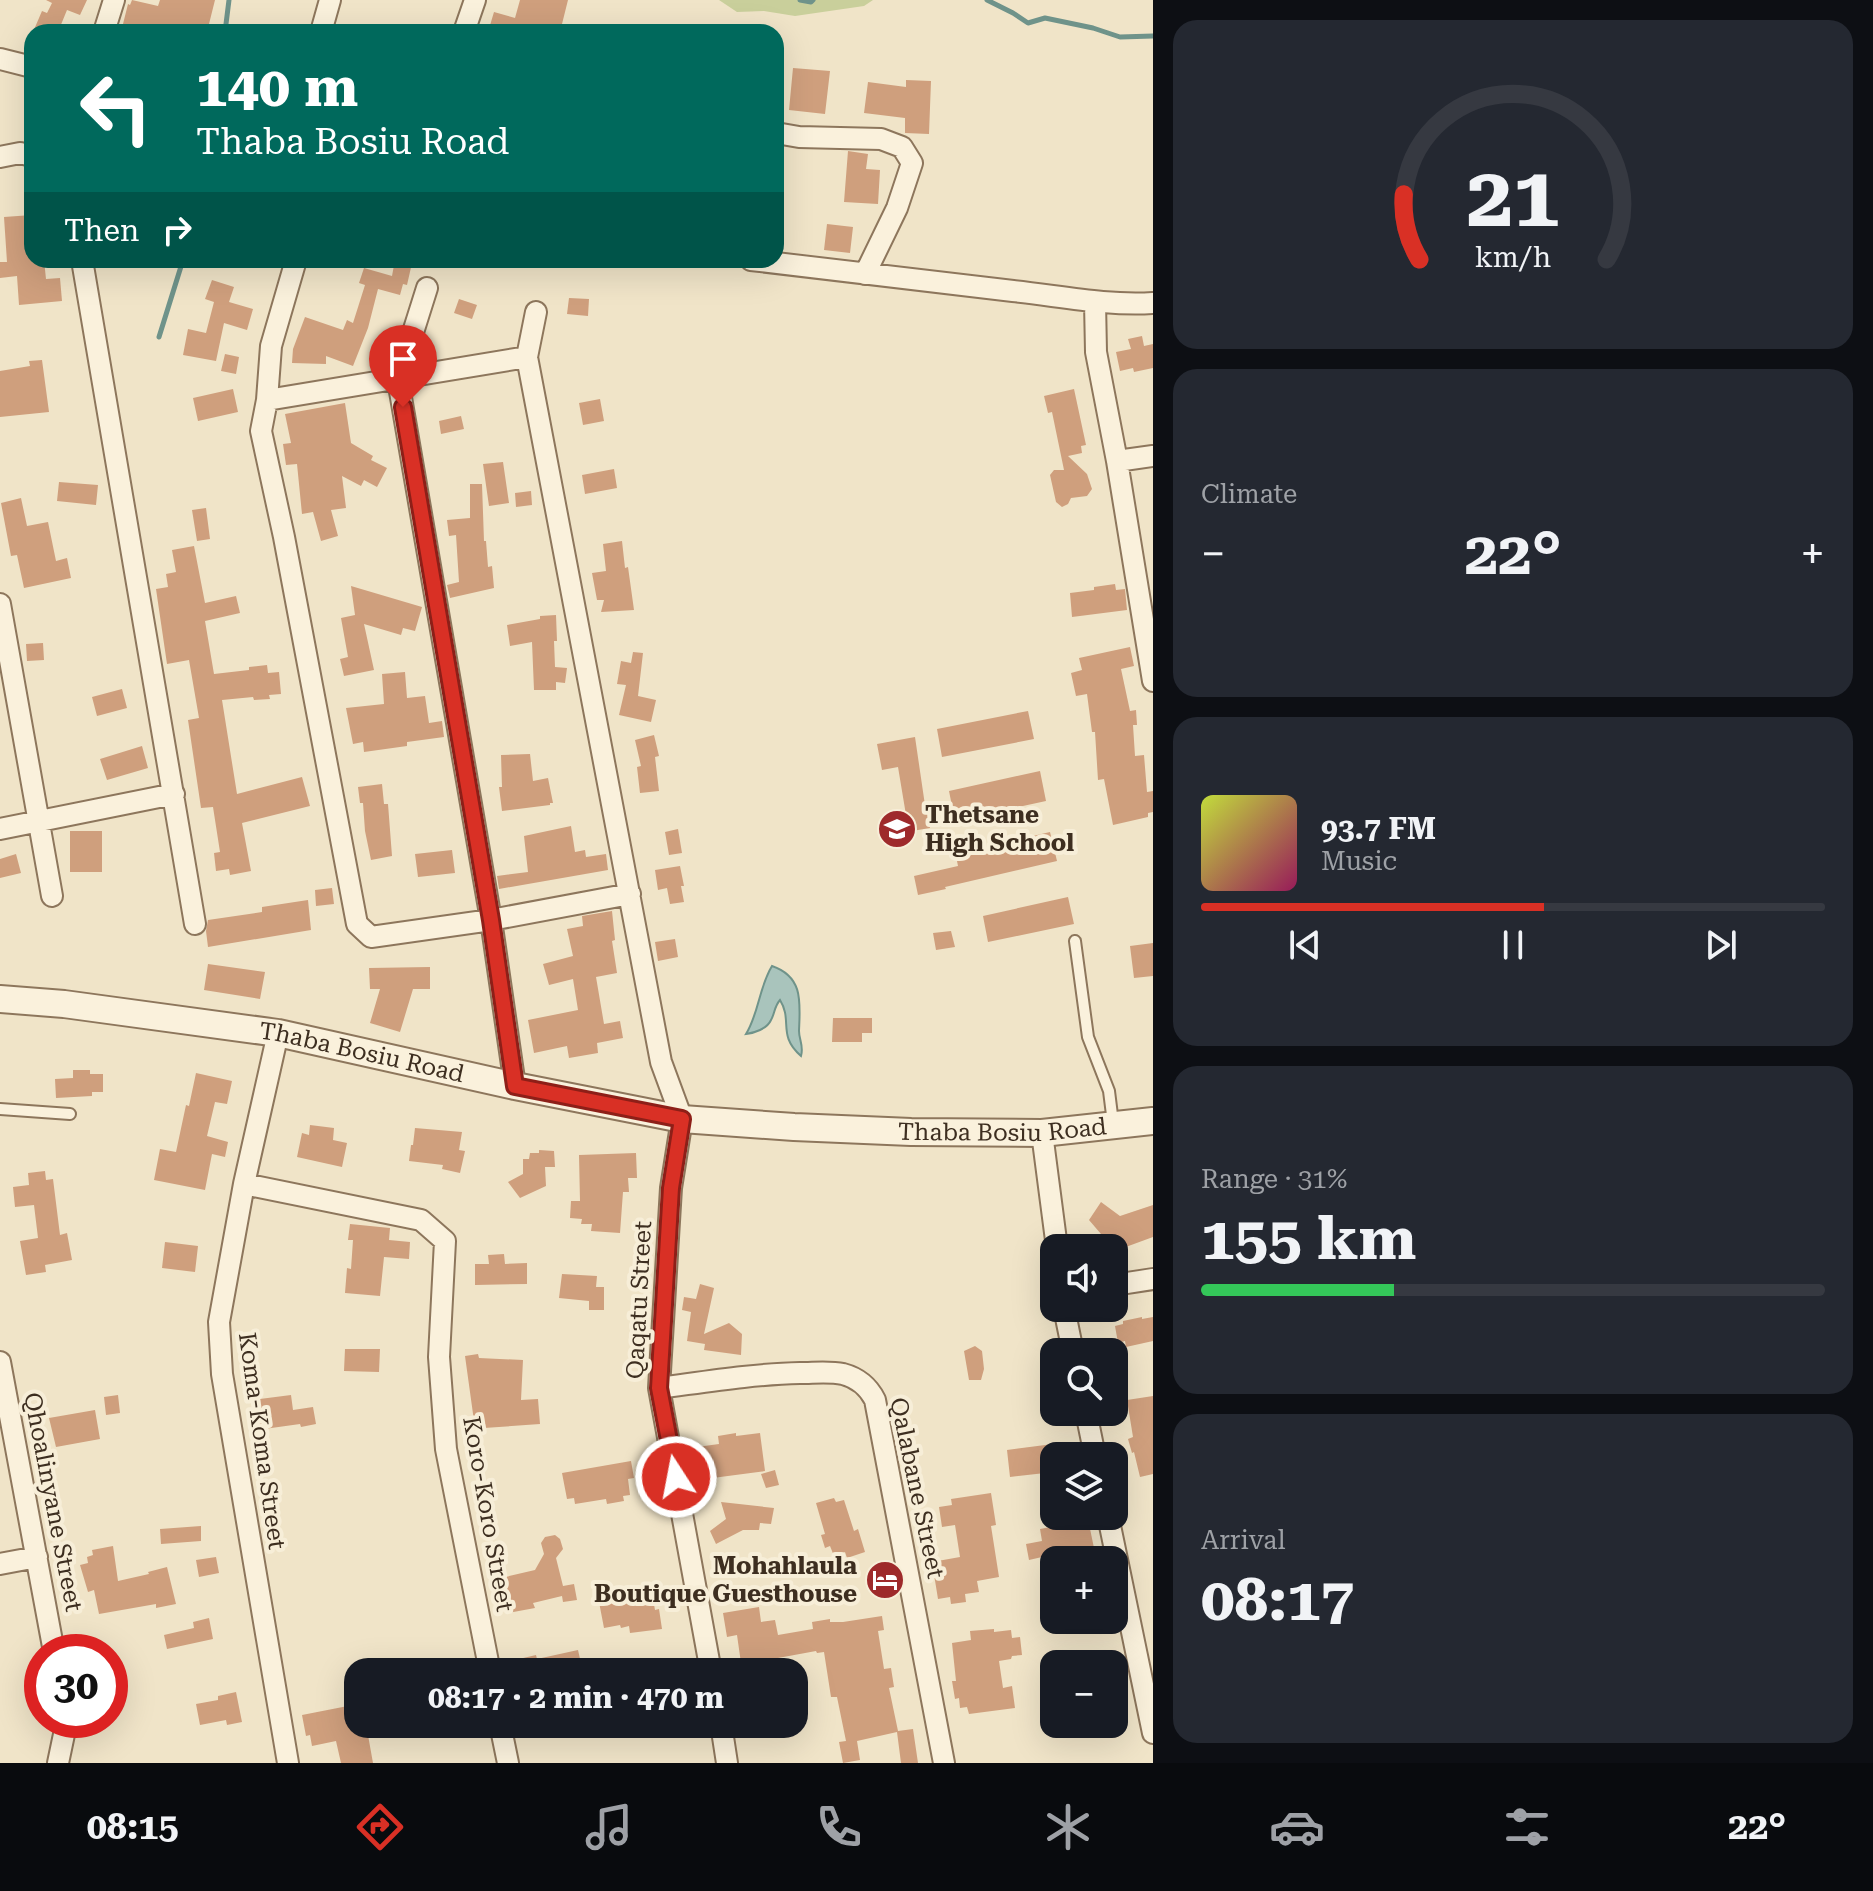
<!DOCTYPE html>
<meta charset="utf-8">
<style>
body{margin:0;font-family:"Roboto Serif",serif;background:#242831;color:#f1f3f6;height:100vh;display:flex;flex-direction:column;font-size:30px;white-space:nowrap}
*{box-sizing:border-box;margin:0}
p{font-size:26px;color:#9ea1a6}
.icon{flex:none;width:44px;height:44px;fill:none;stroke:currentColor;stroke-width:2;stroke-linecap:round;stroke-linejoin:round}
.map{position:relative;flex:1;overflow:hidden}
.sheet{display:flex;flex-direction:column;gap:20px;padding:20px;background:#0d0f14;width:720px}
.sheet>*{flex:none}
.hud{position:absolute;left:24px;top:24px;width:760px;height:244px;border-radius:24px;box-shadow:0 8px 32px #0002;background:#00695c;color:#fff;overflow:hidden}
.tools{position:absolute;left:1040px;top:1234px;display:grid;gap:16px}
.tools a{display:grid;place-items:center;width:88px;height:88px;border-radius:16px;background:#171b24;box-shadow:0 8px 32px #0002;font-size:40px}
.speed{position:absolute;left:24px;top:1634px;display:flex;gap:16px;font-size:40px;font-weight:700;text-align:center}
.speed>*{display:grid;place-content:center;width:104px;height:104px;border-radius:50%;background:#171b24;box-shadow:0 8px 32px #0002;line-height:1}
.speed .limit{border:12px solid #d22;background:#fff;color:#111}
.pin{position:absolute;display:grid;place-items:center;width:68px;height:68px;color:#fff;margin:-82px -34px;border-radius:50% 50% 50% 0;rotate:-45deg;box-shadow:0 0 8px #0007}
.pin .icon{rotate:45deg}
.me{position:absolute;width:88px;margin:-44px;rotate:349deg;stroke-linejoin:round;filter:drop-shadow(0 0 6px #0008)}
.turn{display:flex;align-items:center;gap:28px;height:168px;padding:0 40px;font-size:36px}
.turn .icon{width:104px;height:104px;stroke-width:2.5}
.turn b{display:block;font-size:56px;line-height:68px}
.then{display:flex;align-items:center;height:76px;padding:0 40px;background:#0003;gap:16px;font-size:30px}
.big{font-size:60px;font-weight:700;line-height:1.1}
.sheet .tile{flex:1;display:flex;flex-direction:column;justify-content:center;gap:12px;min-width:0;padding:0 28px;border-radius:24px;background:#242831}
.sheet .dial{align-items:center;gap:0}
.dial svg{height:208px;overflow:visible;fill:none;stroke:#363941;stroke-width:7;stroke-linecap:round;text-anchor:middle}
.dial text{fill:#f1f3f6;stroke:none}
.song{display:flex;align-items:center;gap:24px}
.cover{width:96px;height:96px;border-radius:12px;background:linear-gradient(135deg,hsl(70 70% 55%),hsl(330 70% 35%))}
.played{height:8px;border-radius:4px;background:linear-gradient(90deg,#d93025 55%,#363941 55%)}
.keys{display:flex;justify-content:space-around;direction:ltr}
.heat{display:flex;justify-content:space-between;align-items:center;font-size:44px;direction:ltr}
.charge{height:12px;border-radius:6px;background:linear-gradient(90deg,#34c759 31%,#363941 0)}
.trip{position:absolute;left:344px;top:1658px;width:464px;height:80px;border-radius:24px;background:#171b24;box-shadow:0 8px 32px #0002;font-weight:700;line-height:80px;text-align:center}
.tab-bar{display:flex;height:128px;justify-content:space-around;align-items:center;background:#090b0e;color:#9ea1a6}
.tab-bar .icon{width:56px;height:56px}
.tab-bar .current{color:#d93025}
.tab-bar b{font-size:36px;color:#f1f3f6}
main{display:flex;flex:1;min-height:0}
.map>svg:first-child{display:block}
</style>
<main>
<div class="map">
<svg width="1153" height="1763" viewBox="0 0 1153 1763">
<rect width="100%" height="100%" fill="#f0e4c8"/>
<path fill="#c9cf9b" d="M719 0H873L864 6 795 16 764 11 737 12Z"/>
<path fill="#a9c4bc" stroke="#6f938a" stroke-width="2" d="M772 966C804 977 800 1003 799 1031 799 1040 804 1046 801 1056 777 1035 793 1021 780 1000 774 1007 775 1013 771 1020 767 1029 754 1033 746 1034 759 1013 759 987 772 966Z"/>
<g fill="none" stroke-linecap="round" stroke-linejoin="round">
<path stroke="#6f938a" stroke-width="5" d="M800 0 811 2 813 0
M987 0 1013 13 1028 23 1045 18 1093 28 1120 37 1153 36
M225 32 229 0
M159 337 183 260"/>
</g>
<path fill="#cf9f7d" d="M46 0H87L80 15 67 10 58 32H33L42 11 47 13 52 3Z
M132 0 158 6 160 0H215L207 32H121L128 4 130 5Z
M520 0H568L560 32H488L494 12 515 18Z
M793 68 830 71 825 114 789 110Z
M906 80 931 81 929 134 905 133V118L864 113 868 82 906 87Z
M848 151 868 154 866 169 880 170 878 204 844 202Z
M32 215V260H44L46 279 60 278 62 301 19 305 17 276 0 278V262H7L4 217Z
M827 224 853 227 850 253 824 250Z
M395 260 412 263 407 285 403 284 400 295 378 289 368 328 353 366 326 356V364L292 363 293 349 305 317 343 330 347 320 353 323 365 285 359 283 364 268 392 276Z
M212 280 234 287 229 302 253 309 247 330 224 323 216 361 183 355 188 329 206 333 214 302 205 299Z
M569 298 589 299 588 316 567 314Z
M459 299 477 305 472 319 454 313Z
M1142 336 1144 346 1153 344V368L1134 372 1133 368 1120 371 1116 352 1131 349 1128 339Z
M225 354 239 357 236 374 221 371Z
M42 360 49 412 0 417V371L30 366 29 361Z
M233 389 238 412 198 421 193 398Z
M1074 389 1086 445 1081 446 1082 453 1068 456 1087 474 1092 489 1087 496 1071 498 1068 504 1062 507 1056 502 1050 475 1054 470H1064L1052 412 1048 413 1044 396Z
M600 399 604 421 583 425 579 403Z
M345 403 351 443 373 456 371 460 387 468 377 487 364 480 361 486 342 476 346 508 331 510 338 536 321 541 313 512 302 514 297 464 286 465 283 444 291 443 285 414Z
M461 416 464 429 441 434 439 421Z
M503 462 509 503 489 506 483 464Z
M614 469 617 488 585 494 582 475Z
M59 482 98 485 96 505 57 501Z
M470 484H482L484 541H486L488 567 492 566 494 588 450 598 447 585 459 582 456 535 449 536 447 520 470 518Z
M531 491 532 505 516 507 515 493Z
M21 498 27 526 48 522 56 561 67 558 71 578 24 588 17 555 11 556 1 503Z
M206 508 210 539 197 541 192 510Z
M622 541 625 568 628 567 634 610 601 612 604 600H597L592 573 606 571 603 544Z
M194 546 205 603 236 596 240 613 205 621 214 674 249 670V667L267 665 268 673 279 672 281 694 269 695 270 699 254 700 253 697 222 700 237 794 302 777 310 806 242 823 251 871 230 875 229 869 216 871 214 853 220 852 213 807 201 808 188 720 199 718 189 660 167 664 156 589 168 587 166 574 176 572 172 550Z
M1115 584 1116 590 1125 589 1127 610 1072 617 1070 593 1094 590V587Z
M351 586 422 607 415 631 403 628 401 635 364 624 374 670 344 676 340 659 348 657 341 618 355 615Z
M556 615 557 641H554L555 667 567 668 565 683 556 682V690H534L532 642 510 646 507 625 540 619V616Z
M43 643 44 660 27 661 26 644Z
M1130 647 1134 666 1121 669 1130 711 1136 710 1137 725H1133L1135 756 1144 755 1147 792 1153 791V812L1148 813V817L1113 825 1104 779 1098 780 1095 732H1092L1087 694 1076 696 1071 673 1082 670 1079 658Z
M633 652 643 653 638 696 656 700 651 722 619 715 626 685 617 684 621 661 631 663Z
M405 672 407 698 425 696 429 723 442 721 444 737 407 742V746L364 752 363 742 353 744 346 708 384 704 382 674Z
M122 689 127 708 97 716 92 697Z
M1028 711 1034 739 942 757 937 729Z
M654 735 659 756 655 757 659 791 640 793 637 767 641 766 635 740Z
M915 737 926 812 927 811 930 828 906 832 903 815H906L898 767 882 770 877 744Z
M142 746 148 768 107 780 100 759Z
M530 754 533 781 548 778 553 803H550V805L502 811 499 787H502L501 755Z
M1040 771 1046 801 955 821 949 791Z
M382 784 384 804H388L392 856 371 860 365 831 363 803H360L358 787Z
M571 826 575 852 585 850 586 857 606 854 608 870 499 889 497 876 528 872 524 836Z
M678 829 682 853 669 855 665 832Z
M70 831H102V872H70Z
M1050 832 1057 861 945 887 946 889 918 895 914 876 958 866 956 856 967 854 966 852Z
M452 850 455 873 418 877 415 854Z
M16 854 21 873 0 878V859Z
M680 866 684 886H681L684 902 670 904 667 888 658 890 655 870Z
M332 888 334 904 316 906 315 890Z
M1068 897 1074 924 988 942 983 916Z
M308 900 311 930 208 947 206 931 208 920 262 912V907Z
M612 911 615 940 612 941 617 973 596 977 604 1024 620 1021 623 1038 597 1043 598 1053 569 1058 567 1046 534 1053 528 1020 578 1010 573 979 549 985 543 964 573 956 567 929 583 926 582 916Z
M951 931 955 947 936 950 933 933Z
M675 939 678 957 658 961 655 942Z
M1153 943V976L1134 978 1130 946Z
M208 964 265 972 260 999 204 990Z
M430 967V989H413L400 1032 370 1023 380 989H370L369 968Z
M833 1018H872V1033H862V1042H832Z
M73 1070H90V1074H103V1092H92V1096L56 1098 55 1079 73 1078Z
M196 1073 232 1081 227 1104 215 1102 207 1136 228 1142 225 1157 212 1154 205 1190 154 1180 160 1149 176 1152 186 1105 189 1106Z
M310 1125 334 1128 333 1140 347 1143 342 1167 297 1157 302 1133 309 1135Z
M415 1128 462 1132 459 1150 465 1151 460 1173 442 1169 443 1165 409 1161 411 1145H413Z
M539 1150 554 1151 555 1167H545L546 1186 520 1198 508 1182 523 1174V1159H529L530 1153H539Z
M636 1153 637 1178H628L629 1192H623L620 1233 591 1231 592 1224H581L582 1219 570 1218 571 1201H580L579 1155Z
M45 1171 46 1180 53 1179 60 1235 67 1233 72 1260 45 1265 46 1272 26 1275 20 1241 38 1238 34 1205 15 1207 13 1187 29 1185 28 1173Z
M1101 1202 1120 1216 1153 1205V1237L1123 1248 1112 1239 1107 1241 1089 1220Z
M350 1224 390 1228 389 1240 410 1242 409 1259 384 1257 380 1296 345 1293 347 1268 351 1269 353 1240H348Z
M165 1242 198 1246 195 1272 162 1268Z
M504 1254 505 1264 527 1263V1284L475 1285V1264H489L488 1255Z
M562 1274 597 1276 596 1287H604V1310H589V1301L559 1298Z
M700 1284 714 1288 704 1334 729 1323 742 1334 741 1355 704 1350 705 1344 687 1341 691 1312 682 1310 684 1297 696 1299Z
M1142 1317V1319L1153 1317V1341L1126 1347 1125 1341 1118 1343 1115 1326 1123 1324V1321Z
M975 1346 982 1351 984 1369 981 1380H969L964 1351Z
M345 1349H380L379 1372 344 1371Z
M478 1354 479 1358 523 1360 521 1400 538 1399 540 1424 484 1428 483 1420 474 1421 465 1356Z
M118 1395 120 1413 106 1415 104 1397Z
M291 1395 293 1410 313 1407 316 1424 301 1427 300 1424 257 1430 253 1400Z
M1153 1396V1474L1140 1477 1134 1452 1132 1453 1128 1439 1133 1437 1127 1400Z
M95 1410 100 1439 56 1447 49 1418Z
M736 1433V1436L760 1433 765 1471 705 1479 703 1467 700 1468 697 1447 719 1444 718 1436Z
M1053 1444 1054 1472 1010 1477 1007 1450Z
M631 1461 634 1478 628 1479 630 1495 623 1496 624 1501 607 1504 606 1499 575 1504 574 1498 567 1499 562 1473Z
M775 1470 779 1485 766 1488 761 1474Z
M991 1493 996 1525 991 1526 999 1577 977 1581 979 1592 965 1594 966 1602 951 1604 950 1597 938 1599 932 1562 960 1557 955 1525 942 1527 939 1507 952 1505 951 1499Z
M834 1498 836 1502 844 1500 854 1531 858 1529 865 1552 847 1558 845 1552 834 1556 830 1546 825 1548 821 1535 825 1534 816 1503Z
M721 1502 774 1508 771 1524 760 1523 759 1530H743L716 1544 710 1531 726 1519Z
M1089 1524 1094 1548 1076 1552 1077 1557 1043 1563 1042 1557 1029 1560 1026 1544 1042 1541 1040 1529 1061 1525 1062 1529Z
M201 1526V1541L161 1544 160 1529Z
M555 1535 560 1539 563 1549 556 1558 563 1586 574 1584 577 1600 563 1602 562 1596 533 1603 535 1608 508 1613 501 1578 535 1570 544 1554 541 1543 545 1537Z
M113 1546 118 1581 149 1574 148 1572 167 1567 176 1604 156 1608V1604L99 1614 94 1590 88 1592 80 1565 88 1563 87 1557 93 1555 92 1550Z
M216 1557 219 1573 199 1577 196 1560Z
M652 1593 655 1610 659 1609 662 1629 630 1633 629 1626 621 1628 620 1625 604 1628 599 1602Z
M759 1607 761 1622 775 1620 778 1635 813 1629 812 1622 830 1619V1622H843L882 1616 884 1630 878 1631 884 1669 891 1668 894 1687 889 1688 898 1731 913 1729 918 1763H901L897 1732 857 1741 860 1760 843 1763 839 1742 846 1741 837 1697H831L824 1652 817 1653 816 1651 778 1658 779 1664 742 1670 737 1635 727 1637 723 1613Z
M209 1618 213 1639 167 1649 164 1635 194 1628 193 1622Z
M994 1629V1632L1011 1630 1012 1638 1020 1637 1022 1655 1012 1656 1011 1659 999 1661 1003 1688 1012 1686 1015 1708 969 1714 967 1707 960 1708 959 1698 955 1699 952 1681H956L952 1643 971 1640 970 1631Z
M578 1650 583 1672H506V1666L520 1663 519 1659 536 1655 537 1659Z
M236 1692 242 1722 227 1725 226 1720 200 1725 196 1704 218 1700V1696Z
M358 1704V1724H366L373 1763H341L336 1741 312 1746 310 1735 306 1736 302 1715Z"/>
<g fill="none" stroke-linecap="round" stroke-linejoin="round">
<defs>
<path id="service" d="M1075 941 1088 1037 1109 1091 1113 1123
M0 1109 70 1114"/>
<path id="minor" d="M104 32 114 0
M321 32 330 0
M464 32 475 0
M0 59 32 67
M776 133 799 137 881 139 902 147 912 163 897 208 865 274
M0 157 20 153 32 156
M82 260 195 924
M296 260 271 346 267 400 261 431 284 537 357 924 371 937 491 920 630 894
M751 260C839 270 926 281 1013 291 1060 296 1106 306 1153 303
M427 288 398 380 491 920 515 1086
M1095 302 1096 352 1117 461 1153 681
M536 312 527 357 661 1062 682 1119 671 1188 659 1388 711 1672
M267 400 527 357
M1117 461 1153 456
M0 604 52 896
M0 829 174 794
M278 1033 244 1184 219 1322 222 1374 288 1763
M1042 1133 1057 1248
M244 1184 421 1220 445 1241 439 1357 446 1449 490 1672
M1114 1285 1153 1279
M1064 1308 1073 1352
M0 1362 54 1652
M659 1388C705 1382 753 1374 800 1373 814 1373 829 1371 843 1374 858 1378 868 1386 875 1400L944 1763
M1086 1412 1095 1456
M1108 1516 1153 1733
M0 1564 37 1557
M500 1724 508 1763
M721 1724 727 1763
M58 1763 67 1720"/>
<g id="tertiary">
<path id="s1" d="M0 999 64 1004 278 1033 515 1086 682 1119 794 1127 911 1132 1042 1133 1153 1121"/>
</g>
</defs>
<use href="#service" stroke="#8d765c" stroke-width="14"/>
<use href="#minor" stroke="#8d765c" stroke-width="24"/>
<use href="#tertiary" stroke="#8d765c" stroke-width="30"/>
<use href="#service" stroke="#faf1dc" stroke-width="10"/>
<use href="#minor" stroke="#faf1dc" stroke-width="20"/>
<use href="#tertiary" stroke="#faf1dc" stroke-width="26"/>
</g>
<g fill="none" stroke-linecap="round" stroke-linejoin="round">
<defs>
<path id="route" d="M403 407 491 920 515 1086 682 1119 671 1188 659 1388 676 1477"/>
</defs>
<use href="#route" stroke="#8d1f18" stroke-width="20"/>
<use href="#route" stroke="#d93025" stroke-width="14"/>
</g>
<defs>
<symbol id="school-disc" viewBox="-11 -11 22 22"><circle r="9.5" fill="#9e2a2b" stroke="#f7eed8"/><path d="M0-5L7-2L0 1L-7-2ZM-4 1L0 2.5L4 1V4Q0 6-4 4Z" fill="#fff"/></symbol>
<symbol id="hotel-disc" viewBox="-11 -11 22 22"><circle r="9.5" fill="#9e2a2b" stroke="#f7eed8"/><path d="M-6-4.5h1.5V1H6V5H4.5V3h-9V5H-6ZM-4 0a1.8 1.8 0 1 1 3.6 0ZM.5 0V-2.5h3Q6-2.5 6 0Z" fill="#fff"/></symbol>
</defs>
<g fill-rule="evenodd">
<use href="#school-disc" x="875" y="807" width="44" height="44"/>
<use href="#hotel-disc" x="863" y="1558" width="44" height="44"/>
</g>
<g text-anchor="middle" stroke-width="8" stroke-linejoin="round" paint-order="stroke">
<g font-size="24" font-weight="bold" fill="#3d2e20" stroke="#f7eed8" text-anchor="start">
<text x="925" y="823">Thetsane<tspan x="925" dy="28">High School</tspan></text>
<text x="857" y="1574" text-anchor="end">Mohahlaula<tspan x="857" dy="28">Boutique Guesthouse</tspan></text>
</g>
<g font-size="24" fill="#3d2e20" stroke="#f7eed8">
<text dy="8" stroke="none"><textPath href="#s1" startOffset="366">Thaba Bosiu Road</textPath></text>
<text dy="8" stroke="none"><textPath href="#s1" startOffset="1014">Thaba Bosiu Road</textPath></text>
<text transform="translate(639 1300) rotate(-87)" y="8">Qaqatu Street</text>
<text transform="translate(262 1441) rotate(82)" y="8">Koma-Koma Street</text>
<text transform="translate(917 1488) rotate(78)" y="8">Qalabane Street</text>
<text transform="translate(53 1502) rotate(79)" y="8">Qhoalinyane Street</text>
<text transform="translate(488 1514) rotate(80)" y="8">Koro-Koro Street</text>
</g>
</g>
</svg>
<div class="tools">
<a><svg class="icon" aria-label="sound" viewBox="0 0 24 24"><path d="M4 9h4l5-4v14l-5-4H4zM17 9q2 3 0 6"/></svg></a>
<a><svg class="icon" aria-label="search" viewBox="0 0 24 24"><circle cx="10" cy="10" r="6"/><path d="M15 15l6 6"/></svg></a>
<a><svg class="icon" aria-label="layers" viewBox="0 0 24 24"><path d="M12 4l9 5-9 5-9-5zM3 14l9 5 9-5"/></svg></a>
<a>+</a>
<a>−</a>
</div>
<div class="speed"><div class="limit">30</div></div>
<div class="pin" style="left:403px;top:407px;background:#d93025"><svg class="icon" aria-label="arrive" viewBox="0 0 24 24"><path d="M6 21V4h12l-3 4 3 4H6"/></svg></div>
<svg class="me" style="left:676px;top:1477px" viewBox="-20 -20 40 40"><circle r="17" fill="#d93025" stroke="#fff" stroke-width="3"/><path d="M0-11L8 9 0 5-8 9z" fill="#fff"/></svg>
<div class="trip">08:17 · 2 min · 470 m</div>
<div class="hud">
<div class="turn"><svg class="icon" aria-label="left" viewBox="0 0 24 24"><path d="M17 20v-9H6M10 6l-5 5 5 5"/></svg><div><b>140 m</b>Thaba Bosiu Road</div></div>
<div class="then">Then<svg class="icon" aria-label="right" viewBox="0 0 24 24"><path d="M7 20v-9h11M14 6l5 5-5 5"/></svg></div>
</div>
</div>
<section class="sheet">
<div class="tile dial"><svg viewBox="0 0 100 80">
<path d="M14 69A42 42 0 1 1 86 69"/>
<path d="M14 69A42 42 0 0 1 8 44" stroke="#d93025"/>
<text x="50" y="56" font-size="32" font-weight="700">21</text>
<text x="50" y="72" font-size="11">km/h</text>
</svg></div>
<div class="tile"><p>Climate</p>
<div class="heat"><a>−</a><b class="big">22°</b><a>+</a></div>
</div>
<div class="tile">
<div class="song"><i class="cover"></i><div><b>93.7 FM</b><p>Music</p></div></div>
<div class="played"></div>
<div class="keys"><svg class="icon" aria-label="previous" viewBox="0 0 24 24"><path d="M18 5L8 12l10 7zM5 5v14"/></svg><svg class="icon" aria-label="pause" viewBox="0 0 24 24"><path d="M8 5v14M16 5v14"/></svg><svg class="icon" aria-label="next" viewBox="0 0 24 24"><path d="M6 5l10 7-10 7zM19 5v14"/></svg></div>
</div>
<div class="tile"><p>Range · 31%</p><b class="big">155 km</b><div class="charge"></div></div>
<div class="tile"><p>Arrival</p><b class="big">08:17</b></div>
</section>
</main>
<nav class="tab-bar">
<b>08:15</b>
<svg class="icon current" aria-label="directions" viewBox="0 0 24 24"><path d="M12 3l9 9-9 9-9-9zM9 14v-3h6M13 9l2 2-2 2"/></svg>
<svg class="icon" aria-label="music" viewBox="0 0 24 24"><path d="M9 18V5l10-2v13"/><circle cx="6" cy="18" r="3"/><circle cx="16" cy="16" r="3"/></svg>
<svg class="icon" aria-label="phone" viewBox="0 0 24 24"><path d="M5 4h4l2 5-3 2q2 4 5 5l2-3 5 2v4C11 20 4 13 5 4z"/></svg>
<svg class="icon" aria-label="climate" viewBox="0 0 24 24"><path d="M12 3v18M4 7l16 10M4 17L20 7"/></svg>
<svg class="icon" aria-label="car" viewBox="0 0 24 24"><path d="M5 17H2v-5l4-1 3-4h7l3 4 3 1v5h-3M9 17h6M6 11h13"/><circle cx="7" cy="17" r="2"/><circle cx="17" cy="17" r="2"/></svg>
<svg class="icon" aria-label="filters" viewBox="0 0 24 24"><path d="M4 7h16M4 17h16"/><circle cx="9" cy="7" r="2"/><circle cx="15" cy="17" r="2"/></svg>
<b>22°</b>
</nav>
